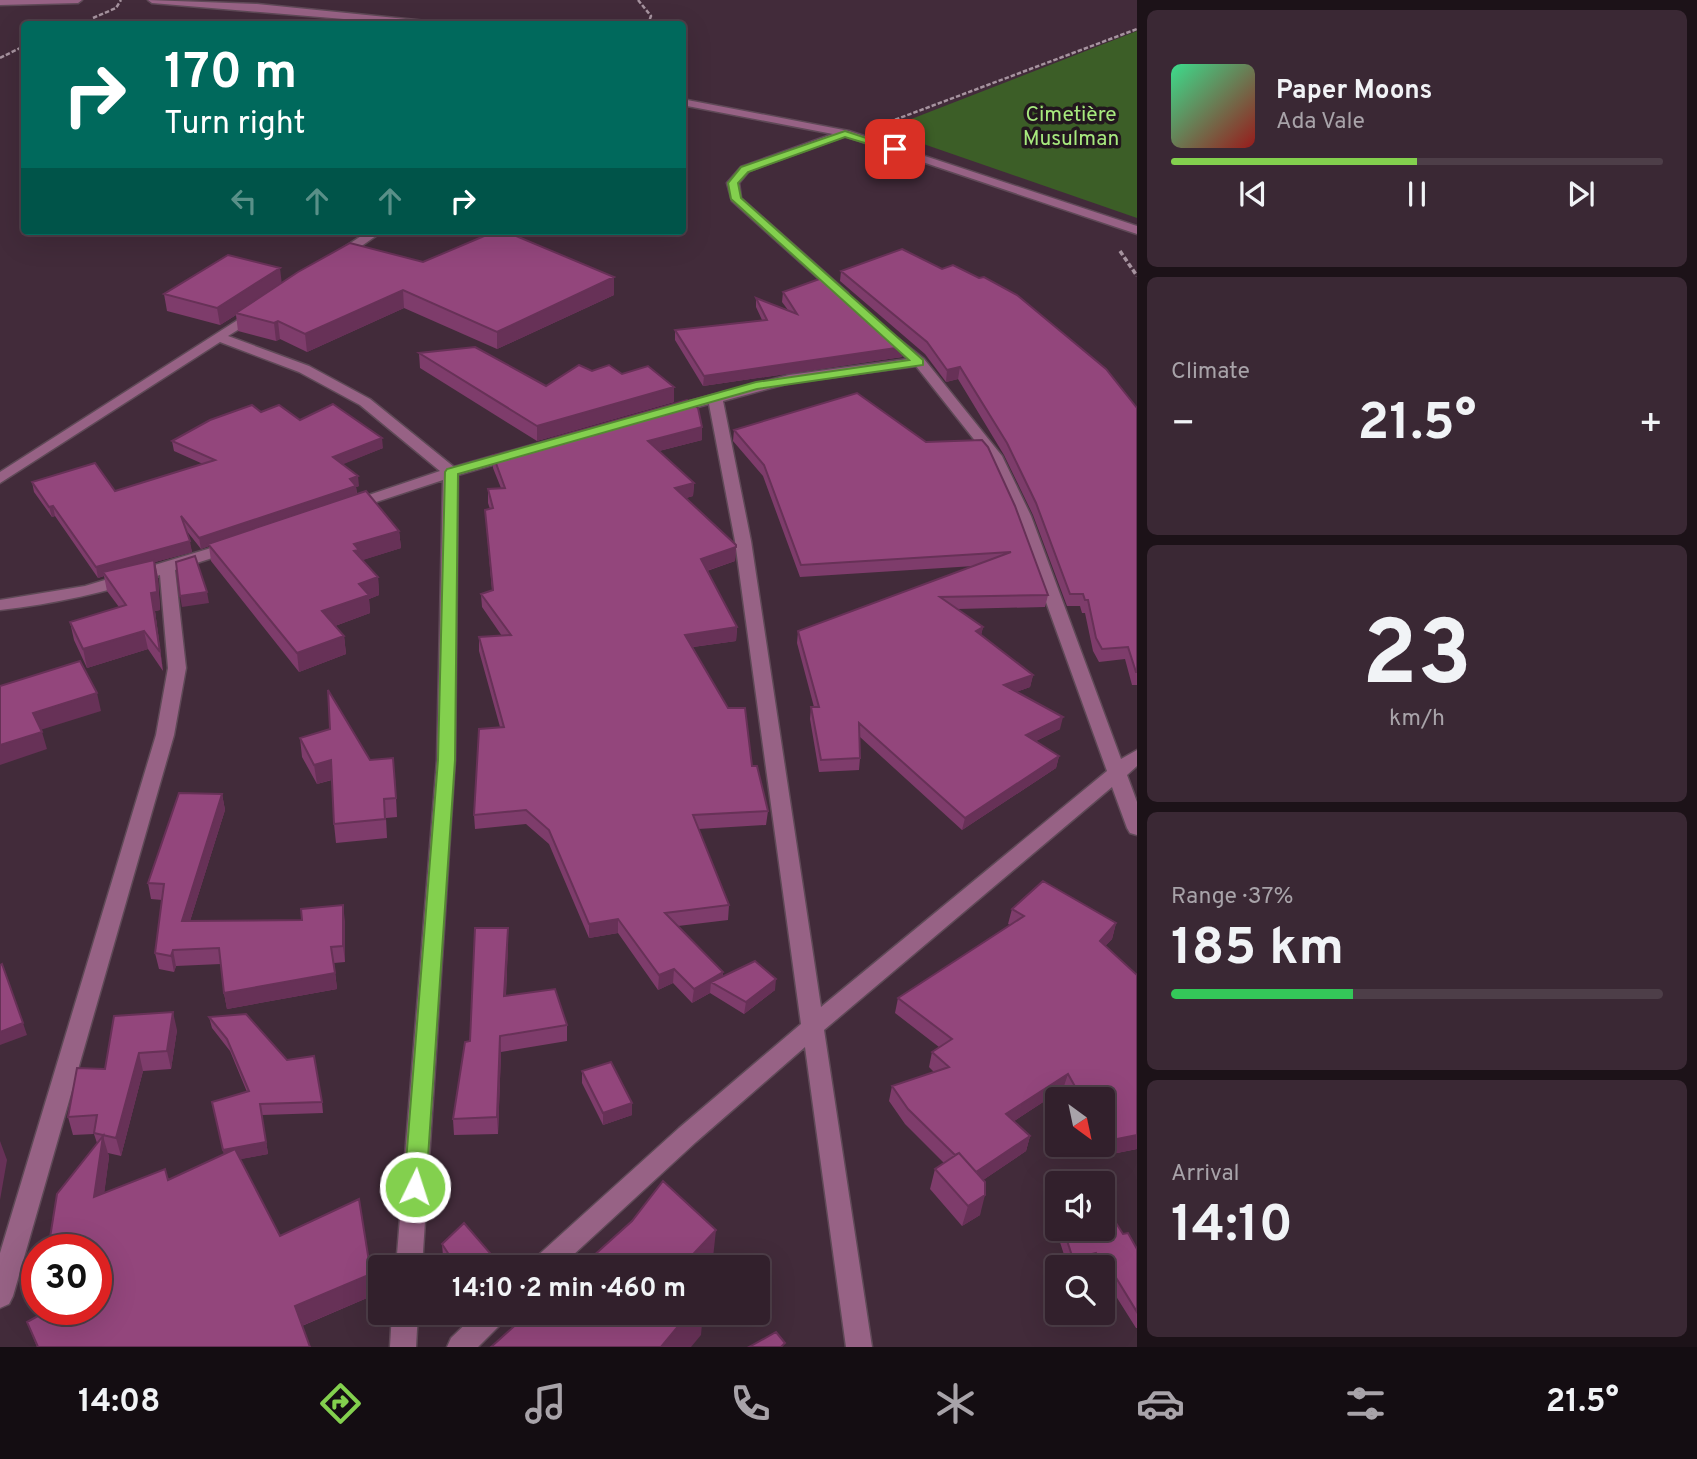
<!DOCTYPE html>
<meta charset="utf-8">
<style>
body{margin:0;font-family:Overpass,sans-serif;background:#3a2834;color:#f1f3f6;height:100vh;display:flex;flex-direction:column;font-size:26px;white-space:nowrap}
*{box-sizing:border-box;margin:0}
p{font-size:23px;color:#a8a3a9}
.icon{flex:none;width:38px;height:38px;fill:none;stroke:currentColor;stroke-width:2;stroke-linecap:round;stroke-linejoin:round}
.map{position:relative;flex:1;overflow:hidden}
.panel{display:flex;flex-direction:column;gap:10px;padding:10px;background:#1c1218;width:560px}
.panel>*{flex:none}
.guide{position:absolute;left:21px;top:21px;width:665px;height:214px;border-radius:7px;box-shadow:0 7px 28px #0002,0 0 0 2px #4d3e48;background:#00695c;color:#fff;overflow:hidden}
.needle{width:46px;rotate:147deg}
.buttons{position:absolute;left:1045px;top:1087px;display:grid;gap:14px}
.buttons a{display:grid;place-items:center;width:70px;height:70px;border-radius:7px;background:#32202c;box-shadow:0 7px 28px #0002,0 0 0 2px #4d3e48;font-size:35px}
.speed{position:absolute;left:21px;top:1234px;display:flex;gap:14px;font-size:35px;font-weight:700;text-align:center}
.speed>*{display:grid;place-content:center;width:91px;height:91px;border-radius:50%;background:#32202c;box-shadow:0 7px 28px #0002,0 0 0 2px #4d3e48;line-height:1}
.speed .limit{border:10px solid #d22;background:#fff;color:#111}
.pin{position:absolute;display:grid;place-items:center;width:60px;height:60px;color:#fff;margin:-30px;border-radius:14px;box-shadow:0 4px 10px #0006}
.me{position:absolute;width:77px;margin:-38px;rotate:4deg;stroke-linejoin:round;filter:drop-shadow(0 0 5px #0008)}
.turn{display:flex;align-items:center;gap:24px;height:147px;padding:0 28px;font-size:32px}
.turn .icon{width:91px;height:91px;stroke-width:2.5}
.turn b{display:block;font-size:49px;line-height:60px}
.lanes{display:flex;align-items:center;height:66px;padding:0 28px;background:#0003;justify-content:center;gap:35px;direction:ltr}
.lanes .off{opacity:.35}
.big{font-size:52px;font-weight:700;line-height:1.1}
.panel .tile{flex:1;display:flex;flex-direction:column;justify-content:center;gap:10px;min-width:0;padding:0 24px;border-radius:10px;background:#3a2834}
.panel .dial{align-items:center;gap:0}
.dial b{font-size:91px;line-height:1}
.song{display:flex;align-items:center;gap:21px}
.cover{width:84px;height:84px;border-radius:10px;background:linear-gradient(135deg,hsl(150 70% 55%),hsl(0 70% 35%))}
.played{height:7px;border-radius:4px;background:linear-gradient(90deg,#83d04e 50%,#4d3e48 50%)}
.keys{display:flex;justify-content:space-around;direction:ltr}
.heat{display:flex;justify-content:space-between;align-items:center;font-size:38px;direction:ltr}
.charge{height:10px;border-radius:5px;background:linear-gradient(90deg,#34c759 37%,#4d3e48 0)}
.trip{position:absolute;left:368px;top:1255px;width:402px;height:70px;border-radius:7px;background:#32202c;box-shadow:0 7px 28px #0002,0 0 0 2px #4d3e48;font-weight:700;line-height:70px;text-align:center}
.tabs{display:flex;height:112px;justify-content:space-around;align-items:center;background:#140d12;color:#a8a3a9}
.tabs .icon{width:49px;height:49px}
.tabs .active{color:#83d04e}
.tabs b{font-size:32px;color:#f1f3f6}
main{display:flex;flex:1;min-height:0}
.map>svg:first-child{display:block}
</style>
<main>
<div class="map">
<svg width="1137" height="1347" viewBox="0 0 1137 1347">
<rect width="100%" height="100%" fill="#422b3a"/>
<path fill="#3c5e27" d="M1137 31V218L883 130Z"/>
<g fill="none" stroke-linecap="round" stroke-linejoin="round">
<defs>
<path id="minor" d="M0 0H82L78 3 0 5Z
M148 0 257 4 426 21 431 24H404L152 3Z
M682 99 849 131 1137 226V234L845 136 749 171 739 183 741 198 848 293 846 296H838L732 201 727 183 741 167 833 134 682 105Z
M369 231H383L343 259H335V253Z
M258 307 263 308V314L228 336 309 366 370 399 454 467 574 433 581 437 579 440 458 475 455 760 422 1267H396L437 760 443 480 355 509H345L342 506 345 503 440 471 360 405 299 372 220 342 0 483V472Z
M886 329 924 359 1002 456 1031 516 1121 759 1137 750V766L1127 775 1137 802V835L1130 833 1127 828 1112 787 824 1030 872 1347H846L805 1047 696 1142 560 1267H530L534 1259 679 1128 801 1024 735 541 709 404 672 414 665 410 667 407 789 375 908 359 881 336 879 333ZM916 366 988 457 1015 516 1107 771 821 1007 751 541 723 401 790 383Z
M231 542 239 547 237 550 175 570 186 668 174 735 13 1296 9 1304 0 1308V1253L156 735 168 668 160 575C107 592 54 604 0 610V600L85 586Z
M392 1312H418L416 1347H390Z
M478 1312H509L505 1320 478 1347H447L451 1338Z"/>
</defs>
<use href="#minor" stroke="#5f4957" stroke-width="3"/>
<path stroke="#a6939f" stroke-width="2.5" stroke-dasharray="4.5 2" stroke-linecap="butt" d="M638 0 651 16 648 24
M93 18 116 8 121 0
M0 58 24 46
M889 122 1137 29"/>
<path stroke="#a6939f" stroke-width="3.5" stroke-dasharray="5 2.5" stroke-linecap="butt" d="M1120 251 1137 276"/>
<use href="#minor" fill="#976285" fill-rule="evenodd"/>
</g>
<path fill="#7e3c6b" d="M423 262 614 295 497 349 404 308 307 352 280 339 276 341 238 331 236 315 220 325 167 311 164 294 282 283Z
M841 271 1137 408V685H1132L1125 659 1099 662 1093 651 1085 613H1082L1080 606H1067L1033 515 1004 455 958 379 946 382 925 354 840 281Z
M783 292 903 347 902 357 703 386 675 340V330L762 320 756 307V298L788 310 782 302Z
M419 353 546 386 592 371 622 374 674 402 537 441 420 368Z
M857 393 1048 595 1045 607 957 609 983 627 981 635 1033 675 1030 687 1016 692 1060 729 1036 741 1059 756 1056 768 962 830 860 737V758L859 770 819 772 810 719 811 707H814L797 643 798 631 974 566 800 577 763 476 733 441 734 430Z
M261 412 300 420 383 448 342 464 359 486 356 487 357 494 399 531 401 548 362 560 378 577 379 595 369 599 370 613 335 626 344 636 346 654 299 672 211 561 209 546 201 549 186 530 192 552 155 562 158 578 160 610 155 611 163 671 148 649 87 668 74 640 70 622 119 607 107 591 104 576 98 578 55 516 52 517 34 492 32 482 115 491 203 464 174 451 172 441Z
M553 438 702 440 659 451 694 483 693 496 686 498 736 547 735 561 707 571 737 627 736 641 693 647 752 766 768 811 766 825 698 829 729 905 728 920 678 926 723 972V976L775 990 744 1014 710 993 692 1003 673 983 658 990 618 933 589 938 549 844 526 824 475 829 474 815 500 727 479 651V637L502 636 482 607 481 594 492 590 486 523 485 510 490 509 488 503V489L501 488 493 468V455L553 445Z
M300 738 370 760 395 777 397 817 386 818 387 838 336 843 334 824 332 780 317 784 302 757Z
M222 794 225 810 190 921H345V962L334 963 337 989 227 1009 224 993 221 964 176 966 174 972 159 969 155 953 162 900 151 899 148 883Z
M1012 909 1116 923 1112 939 1105 946 1137 975V1149L1102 1156 1095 1144H1102V1099H1069L1063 1089 1014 1121 1030 1136 1026 1151 983 1180 980 1215 962 1226 930 1189 935 1169 944 1163 905 1124 889 1101 892 1086 934 1072 929 1067 932 1052 939 1047 895 1013 898 998 1010 925 1008 924Z
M508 928V944L506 995 567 1025V1041L501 1052 498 1134 454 1135 453 1119 470 1041Z
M209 1017 322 1102 323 1113 262 1115 268 1154 240 1159 280 1236 374 1295 302 1326 310 1347H37L27 1322 38 1316 97 1143 94 1134 73 1135 68 1117 105 1069 177 1030 171 1069 143 1071 121 1156 108 1153 109 1157 104 1193 168 1180 224 1154 212 1102 247 1092 230 1051 212 1028Z
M582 1071 632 1103V1115L603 1125 582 1083Z
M1059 1228H1102L1123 1234 1137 1249V1328H1136L1102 1274V1267H1093L1092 1265 1082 1267H1068L1057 1233Z
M442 1244 490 1265 487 1267H450L443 1256Z"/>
<path fill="#673157" d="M280 268 282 285 236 313V315L220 325 217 308Z
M614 277V295L497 349V332Z
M403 290 404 308 307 352 305 334Z
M278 321 280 339 276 341 274 323Z
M903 347 902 357 703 386 704 376Z
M960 367 958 379 946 382 947 370Z
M674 387V402L537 441V426Z
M702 427V440L647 454 648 441Z
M382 438 383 448 334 468 333 457Z
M358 476 359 486 356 487 357 496 208 544 209 546 201 549 199 538Z
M694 483 693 496 675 501V488Z
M53 506 55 516 52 517 49 507Z
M399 531 401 548 360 561 356 569 354 544Z
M190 541 192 552 155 562 158 578 160 610 155 611 163 671 151 593 103 572 104 576 98 578 96 567Z
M736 547 735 561 700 573 701 559Z
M378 577 379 595 369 599 370 613 324 630 322 611 359 584Z
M207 592 209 603 182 607 180 596Z
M737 627 736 641 685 648V635Z
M983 627 980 639 976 631Z
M144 631 148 649 87 668 83 649Z
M344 636 346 654 299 672 297 653Z
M1033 675 1030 687 1002 697 1004 685Z
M97 693 101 711 37 731 33 713Z
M1063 717 1060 729 1024 747 1026 735Z
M42 732 47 749 0 765V745Z
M1059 756 1056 768 962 830 965 818Z
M331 760 334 779 317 784 314 765Z
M222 794 225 810 185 937 182 921Z
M343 905 345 921V962L343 946Z
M618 919V933L589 938V924Z
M1116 923 1112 939 1095 956 1100 941Z
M508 928V944L505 1012 504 996Z
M173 950 176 966 174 972 171 956Z
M674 969 673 983 658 990 659 975Z
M723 972 722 986 711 982 710 993 692 1003 694 989Z
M335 973 337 989 227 1009 224 993Z
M776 979 775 990 744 1014 746 1002Z
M173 1012 177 1030 171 1069 167 1051Z
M23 1023 27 1035 0 1045V1032Z
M500 1036 501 1052 498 1134 497 1117Z
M139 1053 143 1071 121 1156 116 1138Z
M1068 1074 1063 1089 1002 1129 1006 1114Z
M632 1103V1115L603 1125V1113Z
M262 1115 268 1154 226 1162 223 1150Z
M1137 1135V1149L1102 1156 1107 1141Z
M103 1136 109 1157 101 1218 94 1197Z
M1030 1136 1026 1151 970 1189 974 1174Z
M0 1141 7 1160 0 1200Z
M985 1195 980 1215 962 1226 968 1206Z
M716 1230 712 1267H681Z
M490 1253V1265L487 1267H472Z
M1096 1253 1092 1265 1082 1267H1070L1073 1259Z
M1107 1263 1103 1274H1102V1267H1101L1102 1264Z
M371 1274 374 1295 299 1327 295 1306Z
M690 1312H703L701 1335 691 1347H661Z"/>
<path fill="#93467c" stroke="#673157" stroke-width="2" d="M496 231H504L614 277 497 332 403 290 305 334 278 321 274 323 236 313 298 272 350 243 423 262Z
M902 249 942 269 953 265 979 278 984 277 1017 295 1106 369 1137 408V672H1136L1128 647 1102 649 1096 638 1088 600H1085L1083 594H1070L1036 503 1007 443 960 367 947 370 927 342 841 271Z
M228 255 280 268 217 308 164 294Z
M825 277 903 347 704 376 675 330 767 320 756 298 797 314 783 292Z
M475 347 546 386 579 365 592 371 609 365 622 374 648 366 674 387 537 426 419 353Z
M857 393 926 442 982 440 988 447 1015 506 1048 595 940 597 983 627 976 631 1033 675 1004 685 1063 717 1026 735 1059 756 965 818 859 723 860 758 821 760 811 707H819L798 631 1011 552 801 565 764 465 734 430Z
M687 400 698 408 702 427 648 441 694 483 675 488 736 545V547L701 559 737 627 685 635 728 708H745L752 766H757L768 811 693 815 729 905 665 913 723 972 694 989 674 969 659 975 618 919 589 924 549 830 526 810 474 815 479 729 504 727 479 637 511 635 481 594 493 590 485 510 493 508 488 489 505 488 493 455 562 444 553 438Z
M333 404 382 438 333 457 358 476 350 479 356 486 199 538 181 516 190 541 96 567 53 506 49 507 32 482 95 463 115 491 215 460 172 441 210 420 252 405 261 412 279 405 300 420Z
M366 491 399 531 354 544 359 550 354 551 378 577 359 584 369 595 322 611 344 636 297 653 208 544Z
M195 556 207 592 180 596 176 562Z
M154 560 157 592 151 593 160 652 144 631 83 649 70 622 126 605 103 572Z
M80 661 97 693 33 713 42 732 0 745V686Z
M328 690 370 760 393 758 396 798 384 799 385 819 334 824 331 760 314 765 300 738 330 729Z
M179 793 222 794 182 921 302 920 301 909 343 905V946L331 947 335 973 224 993 219 948 173 950 171 956 155 953 164 884 148 883Z
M1043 881 1116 923 1100 941 1137 975V1135L1107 1141 1102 1134V1099H1082L1068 1074 1006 1114 1030 1136 976 1172 959 1153 955 1155 908 1109 892 1086 949 1067 932 1052 952 1039 898 998 1024 916 1012 909Z
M475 928H508L504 996 555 989 567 1025 500 1036 497 1117 453 1119 465 1042 470 1041Z
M755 961 776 979 746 1002 711 982Z
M2 964 23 1023 0 1032V965Z
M173 1012 167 1051 139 1053 116 1138 94 1133 97 1115 68 1117 77 1068 105 1069 114 1016Z
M246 1014 287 1060 314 1056 322 1102 260 1104 266 1142 223 1150 212 1102 249 1091 227 1039 209 1017Z
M611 1062 632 1103 603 1113 582 1071Z
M103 1136 94 1197 165 1169 168 1180 235 1149 280 1236 359 1199 371 1274 295 1306 310 1347H38L27 1322 38 1316 39 1309H96V1250H48L57 1194Z
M959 1153 985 1182V1195L968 1206 935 1169Z
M663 1181 716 1230 681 1267H581L632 1221Z
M1102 1201 1123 1234 1128 1233 1137 1249V1312L1107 1263 1102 1264 1096 1253 1073 1259 1063 1228H1102Z
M464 1223 490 1253 472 1267H457L442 1244Z
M530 1312H690L661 1347H491Z
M776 1332 785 1343 781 1347H749Z"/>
<path fill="#83d04e" stroke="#558733" stroke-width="2" d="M845 131 900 149 895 152 845 137 748 172 738 183 741 198 923 360V365L757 389 458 474 455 760 426 1187 422 1194 415 1197 407 1194 404 1187 438 760 445 472 447 469 756 382 909 360 731 199 728 183 741 167Z"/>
<g text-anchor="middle" stroke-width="7" stroke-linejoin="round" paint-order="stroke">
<g font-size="21" fill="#a7e97e" stroke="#22171e">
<text x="1071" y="121">Cimetière<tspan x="1071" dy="24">Musulman</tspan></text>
</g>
</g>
</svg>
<div class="buttons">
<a><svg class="needle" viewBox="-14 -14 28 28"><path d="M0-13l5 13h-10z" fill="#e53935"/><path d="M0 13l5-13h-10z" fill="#a8a3a9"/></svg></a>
<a><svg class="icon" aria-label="sound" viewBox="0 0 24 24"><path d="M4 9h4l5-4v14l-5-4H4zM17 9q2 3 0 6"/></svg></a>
<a><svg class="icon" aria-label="search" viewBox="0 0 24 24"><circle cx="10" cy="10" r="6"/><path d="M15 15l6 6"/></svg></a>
</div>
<div class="speed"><div class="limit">30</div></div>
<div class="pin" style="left:895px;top:149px;background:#d93025"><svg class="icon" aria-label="arrive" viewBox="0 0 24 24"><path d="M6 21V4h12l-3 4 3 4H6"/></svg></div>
<svg class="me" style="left:415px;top:1187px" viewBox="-20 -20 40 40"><circle r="17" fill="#83d04e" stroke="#fff" stroke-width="3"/><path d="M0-11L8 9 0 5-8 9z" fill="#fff"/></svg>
<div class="trip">14:10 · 2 min · 460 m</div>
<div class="guide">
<div class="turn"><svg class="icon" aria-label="right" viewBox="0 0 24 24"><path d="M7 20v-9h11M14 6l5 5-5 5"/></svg><div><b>170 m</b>Turn right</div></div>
<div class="lanes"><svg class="icon off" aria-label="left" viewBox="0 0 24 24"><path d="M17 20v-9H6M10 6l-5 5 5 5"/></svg><svg class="icon off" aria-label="ahead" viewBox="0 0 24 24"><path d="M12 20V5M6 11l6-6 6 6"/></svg><svg class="icon off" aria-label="ahead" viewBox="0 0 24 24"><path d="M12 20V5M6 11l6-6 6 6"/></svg><svg class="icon" aria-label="right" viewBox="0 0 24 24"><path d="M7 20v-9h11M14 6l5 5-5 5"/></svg></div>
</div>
</div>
<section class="panel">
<div class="tile">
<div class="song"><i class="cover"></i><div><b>Paper Moons</b><p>Ada Vale</p></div></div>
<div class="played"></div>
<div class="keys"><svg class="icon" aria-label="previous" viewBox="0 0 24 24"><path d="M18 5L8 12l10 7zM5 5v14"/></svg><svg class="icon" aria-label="pause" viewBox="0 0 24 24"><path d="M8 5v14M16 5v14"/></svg><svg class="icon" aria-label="next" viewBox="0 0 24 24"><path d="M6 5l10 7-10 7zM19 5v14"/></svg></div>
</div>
<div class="tile"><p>Climate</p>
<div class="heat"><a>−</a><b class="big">21.5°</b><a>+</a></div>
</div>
<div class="tile dial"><b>23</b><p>km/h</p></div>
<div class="tile"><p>Range · 37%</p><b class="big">185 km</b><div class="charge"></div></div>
<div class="tile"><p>Arrival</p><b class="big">14:10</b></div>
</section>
</main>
<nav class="tabs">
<b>14:08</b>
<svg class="icon active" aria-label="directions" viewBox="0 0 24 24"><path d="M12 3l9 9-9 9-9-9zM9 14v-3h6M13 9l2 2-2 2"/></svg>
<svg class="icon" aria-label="music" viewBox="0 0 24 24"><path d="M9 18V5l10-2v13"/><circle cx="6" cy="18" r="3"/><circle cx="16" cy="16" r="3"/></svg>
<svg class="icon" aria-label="phone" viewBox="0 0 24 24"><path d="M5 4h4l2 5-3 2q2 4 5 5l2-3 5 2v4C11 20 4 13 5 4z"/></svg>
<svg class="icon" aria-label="climate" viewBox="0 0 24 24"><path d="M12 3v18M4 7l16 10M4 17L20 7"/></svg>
<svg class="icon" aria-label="car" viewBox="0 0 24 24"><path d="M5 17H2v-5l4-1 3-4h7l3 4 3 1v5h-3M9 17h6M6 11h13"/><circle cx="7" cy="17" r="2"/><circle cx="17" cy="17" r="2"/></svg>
<svg class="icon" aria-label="filters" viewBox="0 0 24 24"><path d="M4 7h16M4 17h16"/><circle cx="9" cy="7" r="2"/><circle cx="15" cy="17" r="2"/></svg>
<b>21.5°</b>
</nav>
